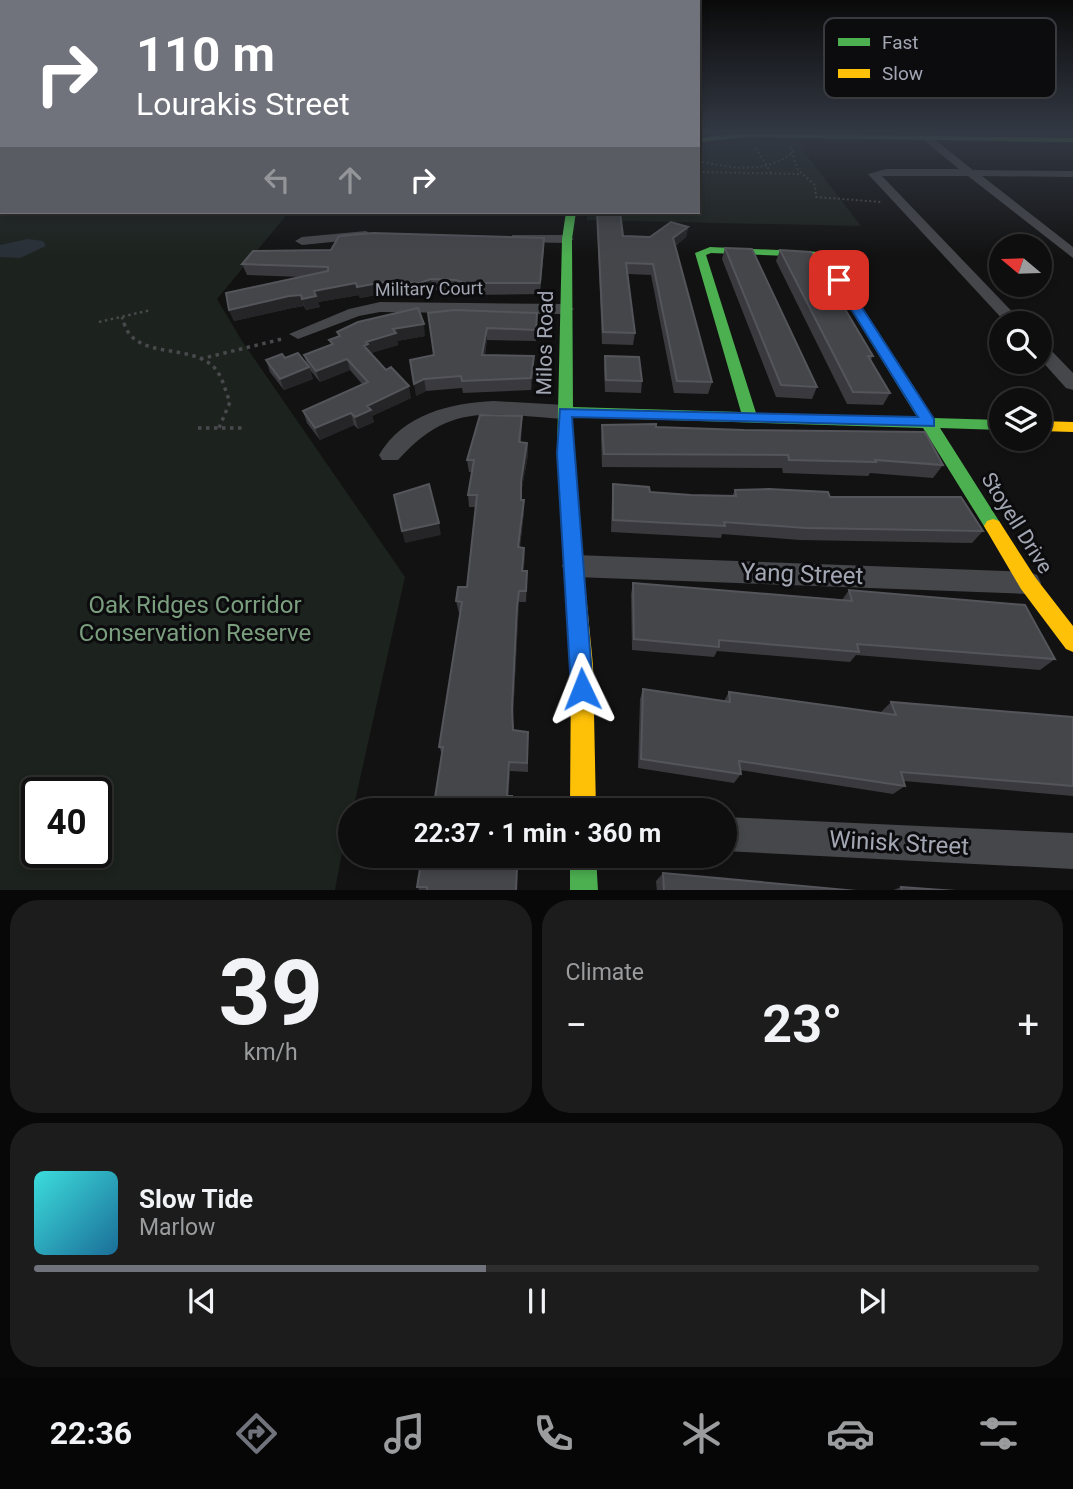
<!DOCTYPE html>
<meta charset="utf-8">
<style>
body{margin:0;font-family:Roboto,sans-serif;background:#1c1c1c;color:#f1f3f6;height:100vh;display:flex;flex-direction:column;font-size:26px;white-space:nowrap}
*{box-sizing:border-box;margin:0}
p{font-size:23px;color:#9b9c9e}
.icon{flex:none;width:38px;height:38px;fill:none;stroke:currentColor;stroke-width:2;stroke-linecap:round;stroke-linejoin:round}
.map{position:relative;height:890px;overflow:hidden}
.sheet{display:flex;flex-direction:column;gap:10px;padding:10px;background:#080808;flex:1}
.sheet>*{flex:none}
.guide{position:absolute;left:0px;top:0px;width:700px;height:214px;box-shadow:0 4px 10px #0003,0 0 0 2px #2e2e2e;background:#70737b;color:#fff;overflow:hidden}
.needle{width:46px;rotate:289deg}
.buttons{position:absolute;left:989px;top:234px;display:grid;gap:14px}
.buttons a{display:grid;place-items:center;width:63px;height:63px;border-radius:50%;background:#0e0e0e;box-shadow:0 4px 10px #0003,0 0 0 2px #2e2e2e;font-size:35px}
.speed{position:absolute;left:21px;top:777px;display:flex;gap:14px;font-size:35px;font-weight:700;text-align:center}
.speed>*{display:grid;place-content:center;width:91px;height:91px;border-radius:50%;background:#0e0e0e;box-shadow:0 4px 10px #0003,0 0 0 2px #2e2e2e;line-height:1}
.speed .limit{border:4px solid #111;border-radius:10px;background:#fff;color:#111}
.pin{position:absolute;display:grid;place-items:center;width:60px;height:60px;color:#fff;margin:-30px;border-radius:14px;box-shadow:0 4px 10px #0006}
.me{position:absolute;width:77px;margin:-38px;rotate:358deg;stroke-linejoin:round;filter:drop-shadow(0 0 5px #0008)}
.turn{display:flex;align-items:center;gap:24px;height:147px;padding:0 21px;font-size:32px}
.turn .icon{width:91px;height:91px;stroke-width:2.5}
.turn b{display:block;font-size:49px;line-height:60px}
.lanes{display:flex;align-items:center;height:66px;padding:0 21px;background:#0003;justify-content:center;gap:35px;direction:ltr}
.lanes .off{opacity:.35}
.big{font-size:52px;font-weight:700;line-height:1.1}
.sheet .tile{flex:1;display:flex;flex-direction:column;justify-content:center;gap:10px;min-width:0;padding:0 24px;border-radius:28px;background:#1c1c1c}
.sheet .dial{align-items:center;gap:0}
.dial b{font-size:91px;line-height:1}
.song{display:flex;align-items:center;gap:21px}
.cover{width:84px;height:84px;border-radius:10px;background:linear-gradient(135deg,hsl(180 70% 55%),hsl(200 70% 35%))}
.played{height:7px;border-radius:4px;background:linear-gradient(90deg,#70737b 45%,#2e2e2e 45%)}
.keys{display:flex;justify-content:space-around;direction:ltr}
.heat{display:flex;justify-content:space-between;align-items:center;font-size:38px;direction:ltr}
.sheet .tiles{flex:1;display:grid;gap:10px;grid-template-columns:1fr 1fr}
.tile:last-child{grid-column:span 2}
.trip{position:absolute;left:338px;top:798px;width:399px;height:70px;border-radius:35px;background:#0e0e0e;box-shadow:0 4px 10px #0003,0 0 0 2px #2e2e2e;font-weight:700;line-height:70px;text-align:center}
.dock{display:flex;height:112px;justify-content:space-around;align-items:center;background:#060606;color:#9b9c9e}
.dock .icon{width:49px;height:49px}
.dock .current{color:#70737b}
.dock b{font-size:32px;color:#f1f3f6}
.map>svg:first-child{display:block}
</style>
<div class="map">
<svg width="1073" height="891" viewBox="0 0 1073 891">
<rect width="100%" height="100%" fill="#121212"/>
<path fill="#1c221d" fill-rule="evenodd" d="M0 132 2 212H289L217 299 242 341 405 577 353 810H350L335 890H0ZM37 793H96V852H37Z
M743 140H795L861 226 587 220V212H698V146Z"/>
<path fill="#293037" d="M28 239 43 241 46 246 20 258 0 257V245Z"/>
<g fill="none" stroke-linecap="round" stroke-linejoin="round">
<path stroke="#48494c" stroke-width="2" stroke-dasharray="2 2.5" stroke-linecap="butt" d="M790 147 798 170 815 185 816 197 881 202
M756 148 771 173
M698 161C731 168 767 175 794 151
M698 172 800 174"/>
<path stroke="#48494c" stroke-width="2.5" stroke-dasharray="2.5 3.5" stroke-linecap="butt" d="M122 317 124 324
M99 322 151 310"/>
<path stroke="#48494c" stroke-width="3.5" stroke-dasharray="3.5 4.5" stroke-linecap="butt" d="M124 323C135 362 196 341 217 371 223 379 226 393 230 402L219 428
M200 359 282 339
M198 428H244"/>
<path fill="#46474b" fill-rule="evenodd" d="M914 132H925L973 170 1073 171V177L982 176 1073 247V258L968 176H882L1024 324H1007L868 174 886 169H959Z
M366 231 373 235 371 238 302 245 295 241 302 237Z
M512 235H567L574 239 567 243 517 242 512 241Z
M380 302 566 304 574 309 566 314 380 312 359 316 298 339 289 334 349 309Z
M1040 344 1046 345 1073 373V390L1066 388 1040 359Z
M494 401 565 405 575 412 565 419C492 415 451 400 398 460H382L379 455C403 414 450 403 494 401Z
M575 555 1028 572 1037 575 1041 583 1037 591 1028 594 575 577 566 574 562 566 566 558Z
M724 817 1073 833V869L724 851Z"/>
<path fill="#4caf50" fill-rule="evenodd" d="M747 133 1073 138V142L747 137 698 142V138Z
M566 212H576L572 239 573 407 741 412 695 253 710 247 821 252 830 259 933 418 1001 420V430L940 428 999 521 1002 526 999 531 993 533 987 531 923 428 573 417V453L587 604 584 610 577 613 570 610 567 604 557 453 562 239ZM711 253 815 257 821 261 917 417 756 413 706 255Z
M570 856H596L598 891H570Z"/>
<path fill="#ffc107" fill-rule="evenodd" d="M1040 421 1073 422V432L1040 431Z
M993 519 999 521 1035 577 1073 626V652L1066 649 1021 589 984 526 987 521Z
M577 595 584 598 587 604 593 665 596 810H570L571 665 567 604 570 598Z"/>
</g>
<path fill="#3a3a3e" d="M597 212 623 236 650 237 688 227 686 237 675 246 712 382 708 394 674 393 651 275 628 274 635 333 633 345 602 344 597 222Z
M544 248 540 294 466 295 457 291 432 290 422 294 391 292 360 298 359 295 318 302 320 307 306 310 304 306 292 308 234 321 229 310 302 277 247 275 242 264Z
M725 248 817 387 812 399 776 397 722 259Z
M780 250 873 356 871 360 890 393 883 405 847 404 776 261Z
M428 313 537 324 536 341 487 340 485 355 534 367 531 390 463 393 462 388 426 391 416 396 434 355Z
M337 332 425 336 397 341 398 345 371 353 411 398 372 416 374 422 358 429 354 425 320 440 307 423 303 411 362 384 350 370 320 382 310 370 313 379 284 390 270 372 266 360 285 358 307 364 304 355 331 345 329 340 338 336Z
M605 356 642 381 641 393 605 392 604 368Z
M522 416 521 442 527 443 528 455 521 493V500H524V512L520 547 524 548 523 571H527V582L526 602H519L518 618 513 718 514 730 528 732V772L510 771 508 796H512L513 804 442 754 439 747 460 613H459L456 601 467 587 476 507H469L468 495 472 472H469L467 460Z
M602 425 656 427 943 465 933 478 870 473 868 476 783 473 782 468 602 467 601 438Z
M613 484 650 492 691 495 732 496 735 490 830 497 983 531 972 543 800 540 722 534 721 538 611 532 612 496Z
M633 583 842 600 849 590 1055 659 1040 670 856 655 850 662 717 651 714 657 632 650 631 594Z
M643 689 724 701 729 692 881 713V712L891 702 1073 717V796L904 781 905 786 893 794 740 770 741 774 734 783 638 768 640 699Z
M422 856H504L503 866 517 867V891H420L417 887Z
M663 873 857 891H657L656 881Z
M901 887 956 891H891Z"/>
<path fill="#252527" d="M688 227 686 237 671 248 673 238Z
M431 279 432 290 422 294 420 283Z
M389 281 391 292 360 298 357 287Z
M356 283 359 295 318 302 320 307 306 310 302 299 314 291Z
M301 295 304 306 292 308 234 321 229 310 289 296Z
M424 324 425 336 397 341 398 345 371 353 364 346 366 342 393 329Z
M487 328V340L482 367V355Z
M534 356V367L531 390V378Z
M347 359 350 370 320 382 316 371Z
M309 367 313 379 284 390 280 379Z
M424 379 426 391 416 396 414 384Z
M409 386 411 398 372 416 374 422 358 429 355 417 367 406Z
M351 413 354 425 320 440 315 428Z
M527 443 528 455 521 493V481Z
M524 500V512L518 558V547Z
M439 523 441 535 405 543 402 531Z
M524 548 525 559 522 582V571Z
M519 591V602L513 718 512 709 517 607Z
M509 762 510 771 508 804 507 796Z"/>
<path fill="#45464a" stroke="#54555b" stroke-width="2" d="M597 212H620L623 236 650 237 671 222 688 227 673 238 712 382 677 381 653 264 626 263 635 333 603 332Z
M373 233 544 238 540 283H465L456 280 431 279 420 283 389 281 357 287 356 283 314 291 316 296 302 299 301 295 289 296 229 310 226 293 328 271V267L242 264 253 251 331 250 339 236Z
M725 248 752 249 817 387 781 385Z
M780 250 811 252 873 356H868L890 393 853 392Z
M418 308 424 324 393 329 396 333 366 342 368 344 364 346 386 370 391 367 409 386 367 406 371 410 355 417 351 413 315 428 303 411 368 382 347 359 316 371 304 355 333 344 329 340 340 336 337 332 358 322Z
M454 310 537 313 536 330 487 328 482 355 534 356 531 378 462 381 461 376 424 379 414 384 410 360 434 355 428 313Z
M298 353 309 367 280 379 266 360 282 354 285 358Z
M605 356 639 357 642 381 606 380Z
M480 415 522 416 519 442 527 443 521 481V500H524L518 547 524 548 522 571H527L526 591H519L517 607 512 709 513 730 528 732 527 763 509 762 507 796H512L511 810H433L443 747H439L462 602 456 601 458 587H467L477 495H468L474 460H467Z
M656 424V427L744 430 925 432 943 465 875 460 876 462 789 460 788 455 604 454 602 425Z
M429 484 439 523 402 531 394 495Z
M613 484 649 487 650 492 691 495 736 496 735 490 769 489 828 492 830 497H961L983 531 806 528 724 522 725 526 613 520Z
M633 583 852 601 849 590 1025 605 1055 659 857 644 859 652 719 640V647L634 639Z
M643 689 730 702 729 692 896 715 891 702 1073 717V786L901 772 905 786 739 761 741 774 641 759Z
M422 856H502V866L517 867 516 891H427V887H417Z
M663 873 857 891H664Z
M901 887 956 891H902Z"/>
<linearGradient id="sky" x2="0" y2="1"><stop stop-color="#0a0a0a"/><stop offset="0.52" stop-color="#333944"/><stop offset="1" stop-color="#333944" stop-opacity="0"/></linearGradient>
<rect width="1073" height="256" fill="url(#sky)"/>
<path fill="#1a73e8" stroke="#114b97" stroke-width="2" d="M835 278 844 280 934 419V426L572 417 593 689 590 697 582 700 574 697 571 689 557 453 560 409 918 417 833 280Z"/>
<g text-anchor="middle" stroke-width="6" stroke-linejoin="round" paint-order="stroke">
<g font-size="18" fill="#a3a7b3" stroke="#0c0c0e">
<text transform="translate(429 289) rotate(-1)" y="6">Military Court</text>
</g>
<g font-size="21" fill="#a3a7b3" stroke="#0c0c0e">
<text transform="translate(545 343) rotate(-89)" y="7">Milos Road</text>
<text transform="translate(1017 523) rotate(58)" y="7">Stoyell Drive</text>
</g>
<g font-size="24" fill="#a3a7b3" stroke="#0c0c0e">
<text transform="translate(802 574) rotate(2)" y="8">Yang Street</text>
<text transform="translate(899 843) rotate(3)" y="8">Winisk Street</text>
</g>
<g font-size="24" fill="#7a9e7e" stroke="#0c0c0e">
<text x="195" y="613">Oak Ridges Corridor<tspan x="195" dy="28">Conservation Reserve</tspan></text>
</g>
</g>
<rect x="824" y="18" width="232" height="80" rx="10" fill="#0c0c0e" stroke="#393a40" stroke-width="2"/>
<rect x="838" y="38" width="32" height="8" fill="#4caf50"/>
<rect x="838" y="69" width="32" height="9" fill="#ffc107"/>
<g font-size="19" fill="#a3a7b3">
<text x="882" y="49">Fast</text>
<text x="882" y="80">Slow</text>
</g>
</svg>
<div class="buttons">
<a><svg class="needle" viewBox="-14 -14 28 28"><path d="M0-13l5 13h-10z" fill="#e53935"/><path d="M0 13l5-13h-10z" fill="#9b9c9e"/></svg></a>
<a><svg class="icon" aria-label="search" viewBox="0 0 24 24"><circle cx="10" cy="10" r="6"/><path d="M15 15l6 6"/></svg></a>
<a><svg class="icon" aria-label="layers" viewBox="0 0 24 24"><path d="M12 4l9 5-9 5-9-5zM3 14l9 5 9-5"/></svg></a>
</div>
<div class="speed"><div class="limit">40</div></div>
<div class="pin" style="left:839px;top:280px;background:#d93025"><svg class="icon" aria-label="arrive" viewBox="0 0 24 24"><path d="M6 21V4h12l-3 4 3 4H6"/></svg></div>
<svg class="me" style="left:582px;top:689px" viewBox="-20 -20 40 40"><path d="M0-17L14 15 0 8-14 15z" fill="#1a73e8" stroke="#fff" stroke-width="4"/></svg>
<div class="trip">22:37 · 1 min · 360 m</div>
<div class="guide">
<div class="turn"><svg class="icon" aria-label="right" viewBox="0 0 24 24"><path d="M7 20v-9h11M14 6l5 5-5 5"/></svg><div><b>110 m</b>Lourakis Street</div></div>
<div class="lanes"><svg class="icon off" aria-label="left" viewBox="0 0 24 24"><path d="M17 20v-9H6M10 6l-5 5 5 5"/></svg><svg class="icon off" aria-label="ahead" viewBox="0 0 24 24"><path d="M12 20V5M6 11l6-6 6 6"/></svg><svg class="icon" aria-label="right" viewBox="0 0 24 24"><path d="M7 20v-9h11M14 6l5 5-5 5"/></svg></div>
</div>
</div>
<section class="sheet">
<div class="tiles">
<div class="tile dial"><b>39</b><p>km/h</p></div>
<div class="tile"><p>Climate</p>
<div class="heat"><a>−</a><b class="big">23°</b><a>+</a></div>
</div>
<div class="tile">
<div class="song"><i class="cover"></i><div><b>Slow Tide</b><p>Marlow</p></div></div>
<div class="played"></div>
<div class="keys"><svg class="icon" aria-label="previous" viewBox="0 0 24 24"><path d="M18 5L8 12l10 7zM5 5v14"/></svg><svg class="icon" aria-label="pause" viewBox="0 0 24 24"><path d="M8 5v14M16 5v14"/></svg><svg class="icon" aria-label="next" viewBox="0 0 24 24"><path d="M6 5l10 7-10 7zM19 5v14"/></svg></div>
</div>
</div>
</section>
<nav class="dock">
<b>22:36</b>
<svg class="icon current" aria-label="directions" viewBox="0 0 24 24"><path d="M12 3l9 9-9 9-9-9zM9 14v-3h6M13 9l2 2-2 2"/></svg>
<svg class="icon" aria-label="music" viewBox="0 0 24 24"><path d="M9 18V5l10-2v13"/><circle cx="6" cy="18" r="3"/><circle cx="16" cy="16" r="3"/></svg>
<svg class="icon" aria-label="phone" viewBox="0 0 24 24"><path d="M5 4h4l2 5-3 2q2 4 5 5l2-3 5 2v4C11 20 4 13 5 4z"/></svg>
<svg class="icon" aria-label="climate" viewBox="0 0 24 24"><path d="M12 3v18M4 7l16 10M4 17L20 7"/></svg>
<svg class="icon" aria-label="car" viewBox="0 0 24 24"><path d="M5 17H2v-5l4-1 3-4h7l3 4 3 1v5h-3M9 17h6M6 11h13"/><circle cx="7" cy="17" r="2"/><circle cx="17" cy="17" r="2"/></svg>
<svg class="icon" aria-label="filters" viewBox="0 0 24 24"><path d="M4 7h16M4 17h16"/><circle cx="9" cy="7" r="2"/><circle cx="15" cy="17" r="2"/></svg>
</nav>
